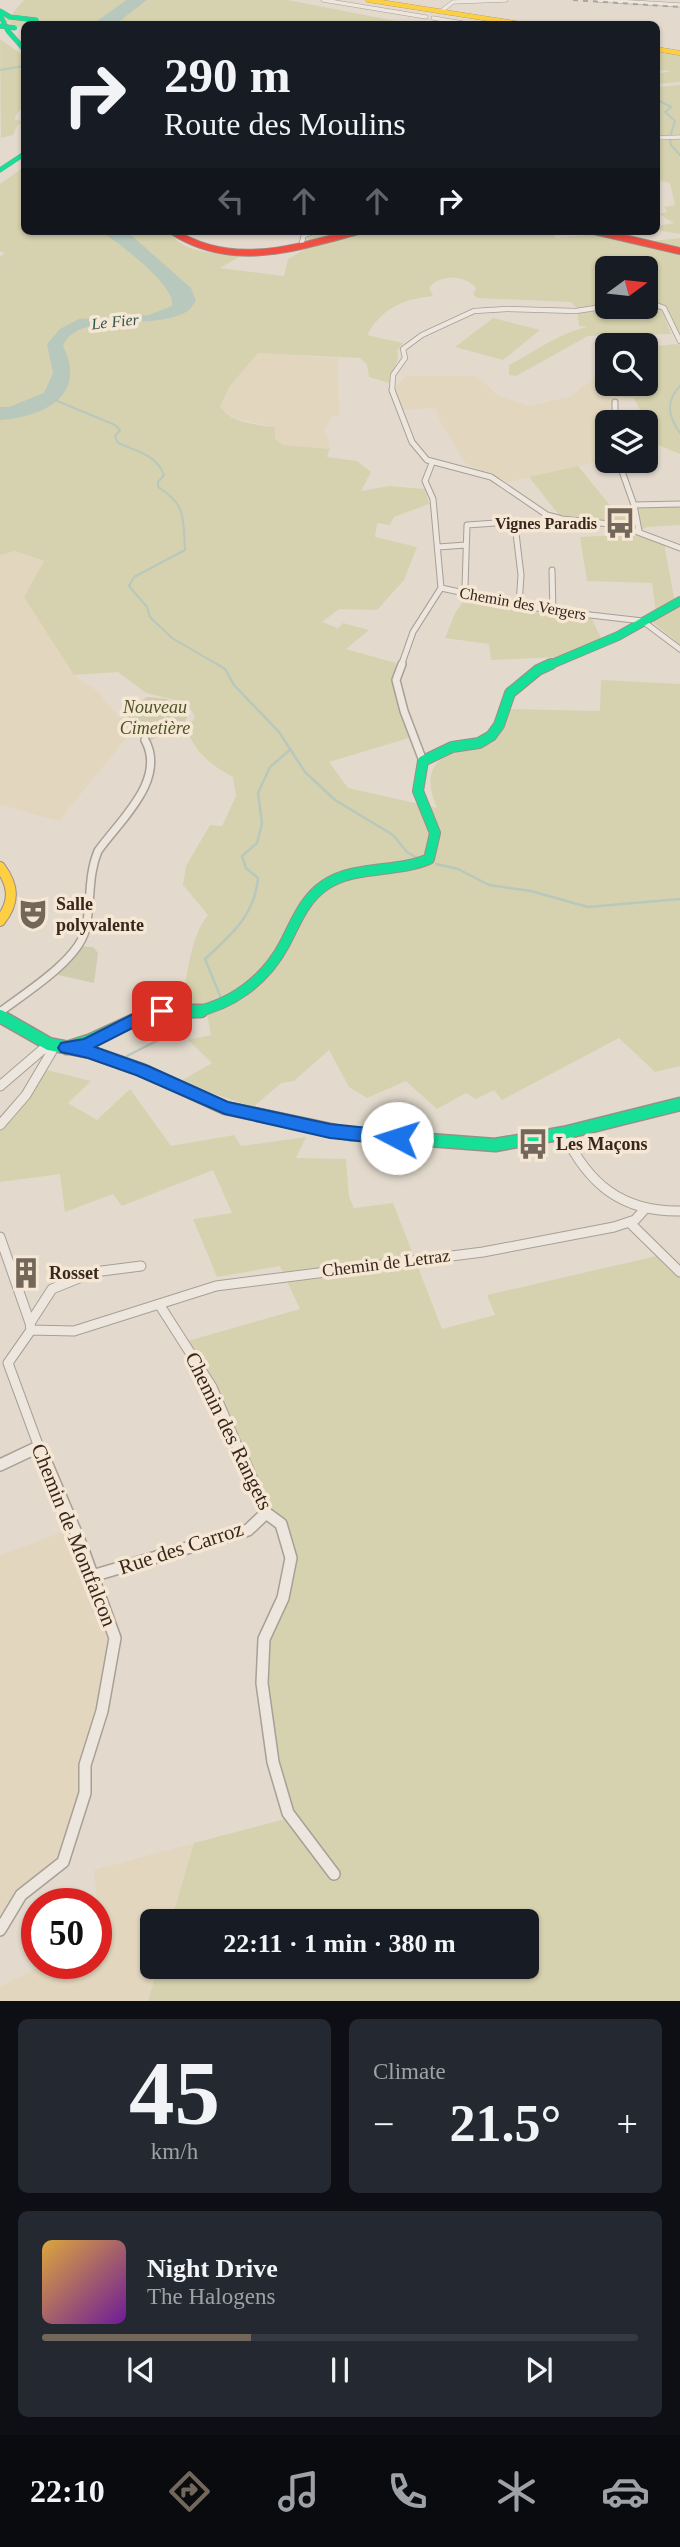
<!DOCTYPE html>
<meta charset="utf-8">
<style>
body{margin:0;font-family:"Times New Roman",serif;background:#242831;color:#f1f3f6;height:100vh;display:flex;flex-direction:column;font-size:26px;white-space:nowrap}
*{box-sizing:border-box;margin:0}
p{font-size:23px;color:#9ea1a6}
.icon{flex:none;width:38px;height:38px;fill:none;stroke:currentColor;stroke-width:2;stroke-linecap:round;stroke-linejoin:round}
.map{position:relative;height:2001px;overflow:hidden}
.panel{display:flex;flex-direction:column;gap:18px;padding:18px;background:#0d0f14;flex:1}
.panel>*{flex:none}
.guide{position:absolute;left:21px;top:21px;width:639px;height:214px;border-radius:10px;box-shadow:0 2px 5px #0004;background:#171b24;color:#f1f3f6;overflow:hidden}
.needle{width:46px;rotate:75deg}
.controls{position:absolute;left:595px;top:256px;display:grid;gap:14px}
.controls a{display:grid;place-items:center;width:63px;height:63px;border-radius:10px;background:#171b24;box-shadow:0 2px 5px #0004;font-size:35px}
.speed{position:absolute;left:21px;top:1888px;display:flex;gap:14px;font-size:35px;font-weight:700;text-align:center}
.speed>*{display:grid;place-content:center;width:91px;height:91px;border-radius:50%;background:#171b24;box-shadow:0 2px 5px #0004;line-height:1}
.speed .limit{border:10px solid #d22;background:#fff;color:#111}
.pin{position:absolute;display:grid;place-items:center;width:60px;height:60px;color:#fff;margin:-30px;border-radius:14px;box-shadow:0 4px 10px #0006}
.me{position:absolute;width:77px;margin:-38px;rotate:275deg;stroke-linejoin:round;filter:drop-shadow(0 0 5px #0008)}
.turn{display:flex;align-items:center;gap:24px;height:147px;padding:0 28px;font-size:32px}
.turn .icon{width:91px;height:91px;stroke-width:2.5}
.turn b{display:block;font-size:49px;line-height:60px}
.lanes{display:flex;align-items:center;height:66px;padding:0 28px;background:#0003;justify-content:center;gap:35px;direction:ltr}
.lanes .off{opacity:.35}
.big{font-size:52px;font-weight:600;line-height:1.1}
.panel .tile{flex:1;display:flex;flex-direction:column;justify-content:center;gap:10px;min-width:0;padding:0 24px;border-radius:10px;background:#242831}
.panel .dial{align-items:center;gap:0}
.dial b{font-size:91px;line-height:1}
.song{display:flex;align-items:center;gap:21px}
.cover{width:84px;height:84px;border-radius:10px;background:linear-gradient(135deg,hsl(40 70% 55%),hsl(280 70% 35%))}
.played{height:7px;border-radius:4px;background:linear-gradient(90deg,#73665b 35%,#363941 35%)}
.keys{display:flex;justify-content:space-around;direction:ltr}
.heat{display:flex;justify-content:space-between;align-items:center;font-size:38px;direction:ltr}
.panel .tiles{flex:1;display:grid;gap:18px;grid-template-columns:1fr 1fr}
.tile:last-child{grid-column:span 2}
.trip{position:absolute;left:140px;top:1909px;width:399px;height:70px;border-radius:10px;background:#171b24;box-shadow:0 2px 5px #0004;font-weight:600;line-height:70px;text-align:center}
.menu{display:flex;height:112px;justify-content:space-around;align-items:center;background:#090b0e;color:#9ea1a6}
.menu .icon{width:49px;height:49px}
.menu .current{color:#73665b}
.menu b{font-size:32px;color:#f1f3f6}
.map>svg:first-child{display:block}
</style>
<div class="map">
<svg width="680" height="2001" viewBox="0 0 680 2001">
<rect width="100%" height="100%" fill="#e3dacd"/>
<path fill="#e2d7be" d="M258 353 338 358 339 416H332L324 432 328 436 330 449 283 445 275 439V427L237 419 223 411 220 406 230 386Z
M607 367V383H625L613 396 607 422 605 460 508 482 466 464 440 421 436 408 401 410 394 394 395 387 406 376H477L499 396 529 406 571 396Z
M15 551 44 561 74 675 100 693 106 703 140 738 128 736 59 821 0 805V555Z
M76 1527 114 1640 89 1767 62 1855 15 1904 0 1934V1555Z
M194 1843 171 1921 152 1922V1967H158L148 2001H0V1987L44 1964H96V1935L100 1933 94 1870Z"/>
<path fill="#d6d2af" fill-rule="evenodd" d="M24 0H126L93 24H38V20L21 18 35 23 24 24V27L8 26 12 21 6 23 3 16 15 17 12 14Z
M147 0H288L411 24H116Z
M0 39 24 56V105L16 115 15 120 24 121V124H18L13 135 1 138Z
M656 50 680 54V82L656 84V74L672 71 656 70Z
M680 85V234L656 230V226L674 223 659 214 667 212 664 207 675 205 670 183 656 180V87Z
M24 167V231H170C182 259 240 254 266 254L239 257 220 268 284 276 288 259 312 245 307 238 327 231H551L556 238 600 234 631 243 680 238V333L675 329 673 319 666 320 671 334 588 336 516 376 509 375V365C536 351 557 334 587 327L579 326 577 309 571 302 477 298 473 294 476 288C464 274 440 274 429 288L433 296C403 299 382 308 367 335L403 343 397 351 398 358 389 383 369 377 367 365 360 358 258 353 230 386 220 406C229 423 258 425 275 427V439L283 445 330 449 327 457 357 461 371 472 361 491 389 486 425 489 429 504 394 517 390 525 377 523 375 537 417 547 404 580 377 610 339 609 322 622 338 628 343 623 369 630 346 649 396 663C390 691 402 712 412 737L329 762 348 788 437 808C415 756 452 752 494 743L510 709 600 711 601 680 680 684V1066L655 1072 619 1038 502 1100 494 1090 476 1099 466 1093 437 1109 406 1081 367 1098 349 1087 329 1050 294 1081 281 1083 253 1107 179 1082 212 1063 188 1040 211 1035 206 1009 181 1013C186 985 189 937 208 915L183 885 186 866 210 825 222 826 236 796 233 777C212 766 194 752 187 729L195 717 187 703 146 693 118 672 74 675 24 597 44 561 15 551 0 555V257L5 253 0 251V184ZM607 268H646V306H607Z
M493 318 540 330 503 360 455 347Z
M677 344 680 345V454L646 440V422L634 398 613 396 625 383H646V347Z
M578 466 618 515 640 513 637 506H680V525L647 527 639 531 664 543 675 603 656 613 652 583 587 581 580 537 639 534 624 522 559 515 529 477Z
M474 598 539 613 592 619 602 640 557 657 491 660 489 644 445 638 455 613 465 599Z
M680 605V644L651 621Z
M43 1069 91 1081 68 1103 97 1120 130 1089 171 1146 234 1135 241 1146 306 1137 296 1158 346 1159 349 1197 354 1208 393 1203 442 1329 495 1315 487 1295 661 1255 680 1274V2001H148L158 1967H527V1922L171 1921 194 1843 289 1818 261 1691 289 1553 220 1406 184 1342 300 1309 280 1266 217 1277 193 1219 232 1213 213 1170 122 1206 113 1194 65 1212 60 1174 0 1182V1126Z"/>
<path fill="#cfccaf" d="M147 697 167 699 188 715 183 726 148 741 125 714Z
M80 946 93 947 98 953 94 983 54 974Z"/>
<path fill="#b8c8bc" d="M126 0H147L116 24H93Z
M101 231H123L132 236 191 288 196 301C192 305 191 310 186 312 152 332 79 309 63 346 88 396 43 417 0 420V407H9L44 393 53 373 47 344 60 329 79 319 149 315 172 306C177 286 117 242 101 231Z"/>
<g fill="none" stroke-linecap="round" stroke-linejoin="round">
<path stroke="#b8c8bc" stroke-width="2" d="M0 70 24 66
M656 99 671 107 665 112 675 121 670 137
M670 139 671 145 680 155
M680 386C665 402 668 416 680 433
M55 400 115 425 120 430 115 436 118 443C136 451 157 455 164 475L158 482V487C187 505 183 518 185 550L134 577 129 586 147 607 150 617 172 638 220 666"/>
<path stroke="#b8c8bc" stroke-width="2.5" d="M217 664 225 669 234 685 279 732 305 772 335 800 393 835 407 852 419 859
M436 864 458 869 489 885 531 891 588 907 680 899
M221 998 205 959C231 935 255 915 258 878L246 868 242 856 257 843 262 823 258 793 270 767 291 749
M127 1056 176 1031"/>
<defs>
<path id="street-far5" d="M323 0 426 17
M597 0 680 5
M440 12 453 2 506 0
M433 18 468 24
M656 138 680 137"/>
<path id="street-far4" d="M302 242 304 235 316 231
M646 301 664 308 680 341
M392 391 393 375 405 358 403 349 422 335 474 311 507 309 576 311 609 306"/>
<path id="street-far3" d="M392 390 412 442 427 460 491 477 547 515 562 519 619 525 680 548
M615 402V422
M618 460 634 505 639 531
M618 462 653 461
M634 505 680 504
M438 547 466 545
M552 570 553 612
M465 587 467 525 511 522 515 525 521 575 519 605
M441 588 546 610 643 621
M644 622 680 649
M401 666 413 632 441 588 433 499 425 481 432 463"/>
<path id="street-far2" d="M402 664 396 680 404 711 423 761
M0 1012C25 993 77 961 85 931 92 904 87 877 98 851 120 820 167 780 145 740"/>
<path id="street-far1" d="M0 1086 49 1044
M0 1125 26 1095 55 1046
M564 1133C588 1184 622 1212 680 1211
M629 1222 680 1272
M0 1237 30 1323
M159 1304 212 1387 239 1450
M31 1330 74 1331 216 1286 483 1252 614 1227 635 1220 644 1210
M8 1363 31 1330 30 1323 52 1289 94 1272 141 1266
M8 1363 40 1450
M32 1450 39 1447"/>
<path id="street" d="M238 1448 266 1513 281 1524 291 1558 283 1598 264 1639 262 1683 273 1762 288 1813 334 1874
M0 1465 36 1448
M92 1576 248 1530 266 1513
M0 1930 21 1895 63 1862 85 1793V1765L102 1711 115 1638 82 1547 40 1448"/>
<path id="fast-far3" d="M0 11 10 17 36 20 37 24
M0 15 8 31 24 49
M0 170 24 154"/>
<path id="fast-far2" d="M547 666 618 636 680 601"/>
<path id="fast-far1" d="M148 1013 159 1011 180 1013
M188 1013C230 1007 266 980 285 943 296 922 304 899 325 885 355 865 396 873 429 859L435 833 418 791 423 761 452 747 479 743 491 736 499 725 510 693 538 670 551 664"/>
<path id="fast" d="M166 1011H201
M0 1016 49 1044 90 1052 142 1070 225 1108 350 1134 495 1145 564 1133 680 1104
M67 1048 89 1041 154 1011"/>
<path id="slow-far1" d="M368 0 521 24
M656 49 680 53"/>
<path id="slow" d="M0 867C14 886 15 902 0 921"/>
<path id="jam" d="M172 231C232 270 295 248 359 231
M594 231 680 251"/>
</defs>
<use href="#street-far5" stroke="#a89f96" stroke-width="4.5"/>
<use href="#street-far4" stroke="#a89f96" stroke-width="6"/>
<use href="#street-far3" stroke="#a89f96" stroke-width="7"/>
<use href="#street-far2" stroke="#a89f96" stroke-width="10"/>
<use href="#street-far1" stroke="#a89f96" stroke-width="11"/>
<use href="#street" stroke="#a89f96" stroke-width="14"/>
<use href="#fast-far3" stroke="#988f86" stroke-width="5"/>
<use href="#fast-far2" stroke="#988f86" stroke-width="10"/>
<use href="#fast-far1" stroke="#988f86" stroke-width="12"/>
<use href="#fast" stroke="#988f86" stroke-width="15"/>
<use href="#slow-far1" stroke="#988f86" stroke-width="5"/>
<use href="#slow" stroke="#988f86" stroke-width="12"/>
<use href="#jam" stroke="#988f86" stroke-width="8"/>
<use href="#street-far5" stroke="#ece6de" stroke-width="3.5"/>
<use href="#street-far4" stroke="#ece6de" stroke-width="4.5"/>
<use href="#street-far3" stroke="#ece6de" stroke-width="5"/>
<use href="#street-far2" stroke="#ece6de" stroke-width="7"/>
<use href="#street-far1" stroke="#ece6de" stroke-width="9"/>
<use href="#street" stroke="#ece6de" stroke-width="11"/>
<use href="#fast-far3" stroke="#16e098" stroke-width="4.5"/>
<use href="#fast-far2" stroke="#16e098" stroke-width="8"/>
<use href="#fast-far1" stroke="#16e098" stroke-width="10"/>
<use href="#fast" stroke="#16e098" stroke-width="12"/>
<use href="#slow-far1" stroke="#ffcf43" stroke-width="4.5"/>
<use href="#slow" stroke="#ffcf43" stroke-width="10"/>
<use href="#jam" stroke="#f24e42" stroke-width="6"/>
<path stroke="#aba59e" stroke-width="2" stroke-dasharray="5 5" stroke-linecap="butt" d="M573 0 680 7"/>
<defs>
<path id="fast-bridge" d="M0 26 15 28"/>
</defs>
<use href="#fast-bridge" stroke="#988f86" stroke-width="5" stroke-linecap="butt"/>
<use href="#fast-bridge" stroke="#16e098" stroke-width="4.5"/>
</g>
<path fill="#1a73e8" stroke="#114b97" stroke-width="2" d="M162 1005 170 1011 167 1015 152 1018 95 1047 148 1066 228 1102 330 1124 397 1131 403 1133 405 1138 403 1143 397 1145 330 1138 225 1114 136 1075 88 1058 61 1052 58 1048 61 1043 84 1039 143 1009Z"/>
<defs>
<symbol id="bus-bare" viewBox="-9 -9 18 18"><path d="M-5-6H5V4H4V6H2V4H-2V6H-4V4H-5ZM-3.5-4V0h7V-4ZM-3.5 1.2v1.5H-2V1.2ZM2 1.2v1.5H3.5V1.2Z" fill="#73665b" stroke="#f5e7d3" stroke-width="2.5" paint-order="stroke"/></symbol>
<symbol id="theatre-bare" viewBox="-9 -9 18 18"><path d="M-5-5.5Q0-4 5-5.5V0Q5 5 0 6Q-5 5-5 0ZM-3.3-2.5H-1v1.5H-3.3ZM1-2.5H3.3v1.5H1ZM-2.8 1Q0 5.5 2.8 1Z" fill="#73665b" stroke="#f5e7d3" stroke-width="2.5" paint-order="stroke"/></symbol>
<symbol id="building-bare" viewBox="-9 -9 18 18"><path d="M-4-6H4V6H1V3H-1V6H-4ZM-2.5-4.3h1.7v1.8h-1.7ZM.8-4.3h1.7v1.8H.8ZM-2.5-1h1.7V.8h-1.7ZM.8-1h1.7V.8H.8Z" fill="#73665b" stroke="#f5e7d3" stroke-width="2.5" paint-order="stroke"/></symbol>
</defs>
<g fill-rule="evenodd">
<use href="#bus-bare" x="598" y="501" width="44" height="44"/>
<use href="#theatre-bare" x="11" y="892" width="44" height="44"/>
<use href="#bus-bare" x="511" y="1122" width="44" height="44"/>
<use href="#building-bare" x="4" y="1251" width="44" height="44"/>
</g>
<g text-anchor="middle" stroke-width="7" stroke-linejoin="round" paint-order="stroke">
<g font-size="16" font-style="italic" fill="#2e564f" stroke="#f5e7d3">
<text transform="translate(115 321) rotate(-6)" y="6">Le Fier</text>
</g>
<g font-size="16" font-weight="bold" fill="#37271e" stroke="#f5e7d3" text-anchor="end">
<text x="597" y="529">Vignes Paradis</text>
</g>
<g font-size="16" fill="#37271e" stroke="#f5e7d3">
<text transform="translate(523 603) rotate(10)" y="6">Chemin des Vergers</text>
</g>
<g font-size="18" font-style="italic" fill="#4d5325" stroke="#f5e7d3">
<text x="155" y="713">Nouveau<tspan x="155" dy="21">Cimetière</tspan></text>
</g>
<g font-size="18" font-weight="bold" fill="#37271e" stroke="#f5e7d3" text-anchor="start">
<text x="56" y="910">Salle<tspan x="56" dy="21">polyvalente</tspan></text>
<text x="556" y="1150">Les Maçons</text>
<text x="49" y="1279">Rosset</text>
</g>
<g font-size="18" fill="#37271e" stroke="#f5e7d3">
<text transform="translate(386 1263) rotate(-7)" y="6">Chemin de Letraz</text>
</g>
<g font-size="21" fill="#37271e" stroke="#f5e7d3">
<text transform="translate(229 1431) rotate(64)" y="7">Chemin des Rangets</text>
<text transform="translate(74 1535) rotate(68)" y="7">Chemin de Montfalcon</text>
<text transform="translate(181 1548) rotate(-18)" y="7">Rue des Carroz</text>
</g>
</g>
</svg>
<div class="controls">
<a><svg class="needle" viewBox="-14 -14 28 28"><path d="M0-13l5 13h-10z" fill="#e53935"/><path d="M0 13l5-13h-10z" fill="#9ea1a6"/></svg></a>
<a><svg class="icon" aria-label="search" viewBox="0 0 24 24"><circle cx="10" cy="10" r="6"/><path d="M15 15l6 6"/></svg></a>
<a><svg class="icon" aria-label="layers" viewBox="0 0 24 24"><path d="M12 4l9 5-9 5-9-5zM3 14l9 5 9-5"/></svg></a>
</div>
<div class="speed"><div class="limit">50</div></div>
<div class="pin" style="left:162px;top:1011px;background:#d93025"><svg class="icon" aria-label="arrive" viewBox="0 0 24 24"><path d="M6 21V4h12l-3 4 3 4H6"/></svg></div>
<svg class="me" style="left:397px;top:1138px" viewBox="-20 -20 40 40"><circle r="19" fill="#fff"/><path d="M0-13L10 11 0 6-10 11z" fill="#1a73e8"/></svg>
<div class="trip">22:11 · 1 min · 380 m</div>
<div class="guide">
<div class="turn"><svg class="icon" aria-label="right" viewBox="0 0 24 24"><path d="M7 20v-9h11M14 6l5 5-5 5"/></svg><div><b>290 m</b>Route des Moulins</div></div>
<div class="lanes"><svg class="icon off" aria-label="left" viewBox="0 0 24 24"><path d="M17 20v-9H6M10 6l-5 5 5 5"/></svg><svg class="icon off" aria-label="ahead" viewBox="0 0 24 24"><path d="M12 20V5M6 11l6-6 6 6"/></svg><svg class="icon off" aria-label="ahead" viewBox="0 0 24 24"><path d="M12 20V5M6 11l6-6 6 6"/></svg><svg class="icon" aria-label="right" viewBox="0 0 24 24"><path d="M7 20v-9h11M14 6l5 5-5 5"/></svg></div>
</div>
</div>
<section class="panel">
<div class="tiles">
<div class="tile dial"><b>45</b><p>km/h</p></div>
<div class="tile"><p>Climate</p>
<div class="heat"><a>−</a><b class="big">21.5°</b><a>+</a></div>
</div>
<div class="tile">
<div class="song"><i class="cover"></i><div><b>Night Drive</b><p>The Halogens</p></div></div>
<div class="played"></div>
<div class="keys"><svg class="icon" aria-label="previous" viewBox="0 0 24 24"><path d="M18 5L8 12l10 7zM5 5v14"/></svg><svg class="icon" aria-label="pause" viewBox="0 0 24 24"><path d="M8 5v14M16 5v14"/></svg><svg class="icon" aria-label="next" viewBox="0 0 24 24"><path d="M6 5l10 7-10 7zM19 5v14"/></svg></div>
</div>
</div>
</section>
<nav class="menu">
<b>22:10</b>
<svg class="icon current" aria-label="directions" viewBox="0 0 24 24"><path d="M12 3l9 9-9 9-9-9zM9 14v-3h6M13 9l2 2-2 2"/></svg>
<svg class="icon" aria-label="music" viewBox="0 0 24 24"><path d="M9 18V5l10-2v13"/><circle cx="6" cy="18" r="3"/><circle cx="16" cy="16" r="3"/></svg>
<svg class="icon" aria-label="phone" viewBox="0 0 24 24"><path d="M5 4h4l2 5-3 2q2 4 5 5l2-3 5 2v4C11 20 4 13 5 4z"/></svg>
<svg class="icon" aria-label="climate" viewBox="0 0 24 24"><path d="M12 3v18M4 7l16 10M4 17L20 7"/></svg>
<svg class="icon" aria-label="car" viewBox="0 0 24 24"><path d="M5 17H2v-5l4-1 3-4h7l3 4 3 1v5h-3M9 17h6M6 11h13"/><circle cx="7" cy="17" r="2"/><circle cx="17" cy="17" r="2"/></svg>
</nav>
